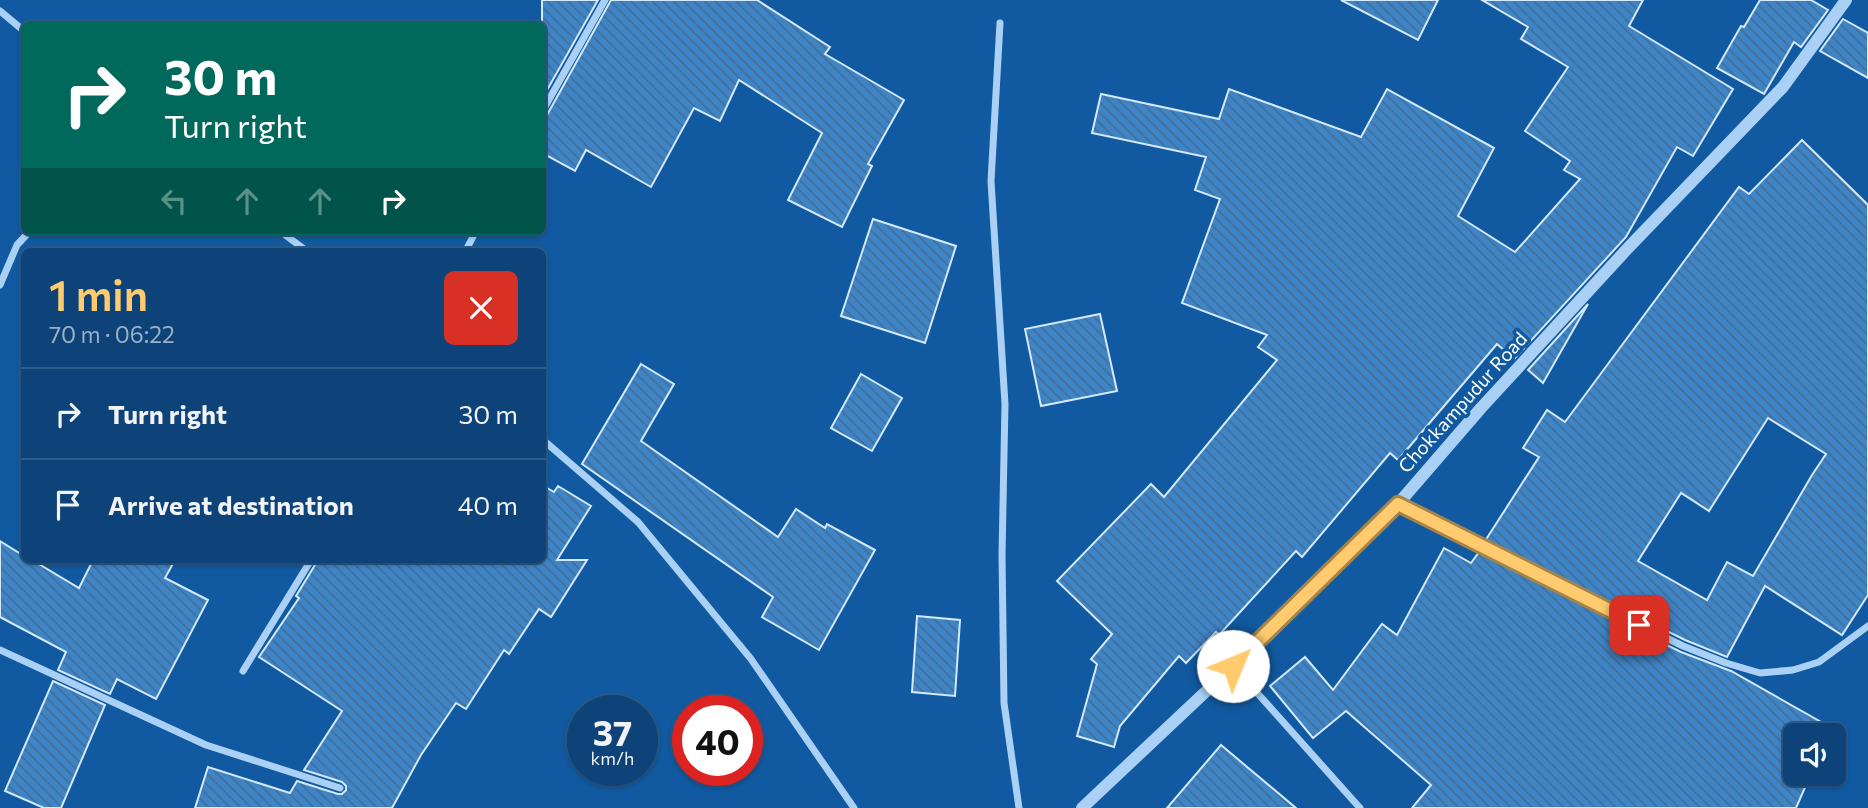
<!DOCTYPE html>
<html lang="en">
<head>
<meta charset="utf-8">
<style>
  body { margin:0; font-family:Commissioner,sans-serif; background:#1b4e80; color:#f1f3f6; height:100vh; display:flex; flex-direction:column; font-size:26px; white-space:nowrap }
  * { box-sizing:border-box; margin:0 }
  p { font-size:23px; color:#9ab0c6 }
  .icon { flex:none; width:38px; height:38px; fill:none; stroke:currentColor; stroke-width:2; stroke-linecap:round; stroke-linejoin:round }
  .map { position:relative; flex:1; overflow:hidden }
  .side { position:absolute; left:21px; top:248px; width:525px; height:315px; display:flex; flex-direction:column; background:#0d4378; border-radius:10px; box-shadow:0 2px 5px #0004,0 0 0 2px #2d5c8a }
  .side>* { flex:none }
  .top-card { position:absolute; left:21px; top:21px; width:525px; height:214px; border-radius:10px; box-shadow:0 2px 5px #0004,0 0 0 2px #2d5c8a; background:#00695c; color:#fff; overflow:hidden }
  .tools { position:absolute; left:1783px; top:723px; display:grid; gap:14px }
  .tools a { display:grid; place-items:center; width:63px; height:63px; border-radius:10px; background:#0d4378; box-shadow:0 2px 5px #0004,0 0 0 2px #2d5c8a; font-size:35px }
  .speed { position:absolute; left:567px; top:695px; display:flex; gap:14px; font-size:35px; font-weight:700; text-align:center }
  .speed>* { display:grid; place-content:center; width:91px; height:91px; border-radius:50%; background:#0d4378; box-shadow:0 2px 5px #0004,0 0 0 2px #2d5c8a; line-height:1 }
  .speed small { font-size:18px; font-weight:400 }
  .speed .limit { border:10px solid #d22; background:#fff; color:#111 }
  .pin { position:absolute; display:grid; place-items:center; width:60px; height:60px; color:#fff; margin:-30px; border-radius:14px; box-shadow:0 4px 10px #0006 }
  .me { position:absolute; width:77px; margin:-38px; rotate:45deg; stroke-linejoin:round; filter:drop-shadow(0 0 5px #0008) }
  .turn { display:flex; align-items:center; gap:24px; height:147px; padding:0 28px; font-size:32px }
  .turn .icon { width:91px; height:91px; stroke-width:2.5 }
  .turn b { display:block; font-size:49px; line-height:60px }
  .lanes { display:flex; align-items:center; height:66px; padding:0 28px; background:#0003; justify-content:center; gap:35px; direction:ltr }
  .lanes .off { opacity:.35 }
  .round { display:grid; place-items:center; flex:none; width:74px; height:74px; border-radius:10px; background:#1b4e80 }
  .summary { display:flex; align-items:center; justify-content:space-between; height:119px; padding:0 28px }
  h1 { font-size:42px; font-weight:600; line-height:52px; color:#ffcb6e }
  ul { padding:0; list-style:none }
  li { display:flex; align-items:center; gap:21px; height:91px; padding:0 28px; border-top:2px solid #2d5c8a }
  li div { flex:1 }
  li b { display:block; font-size:26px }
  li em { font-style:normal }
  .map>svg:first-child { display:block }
  .building { fill:url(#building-back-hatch); stroke:#d3e9fe; stroke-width:2; fill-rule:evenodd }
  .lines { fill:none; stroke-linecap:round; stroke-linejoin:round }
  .minor { stroke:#aad1f5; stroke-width:7 }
  .tertiary { stroke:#aad1f5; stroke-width:12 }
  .route-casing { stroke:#a68448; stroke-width:18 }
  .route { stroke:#ffcb6e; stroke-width:12 }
  .labels { text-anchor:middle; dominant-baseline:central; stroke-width:7; stroke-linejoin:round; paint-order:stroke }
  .street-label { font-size:19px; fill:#fff; stroke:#1159a0 }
</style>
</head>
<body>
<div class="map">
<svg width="1868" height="808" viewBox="0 0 1868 808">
  <defs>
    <pattern id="building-back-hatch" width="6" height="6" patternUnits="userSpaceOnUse" patternTransform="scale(1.75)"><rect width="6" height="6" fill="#3e85c8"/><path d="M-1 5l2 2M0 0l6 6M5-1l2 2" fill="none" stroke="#446e96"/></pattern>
  </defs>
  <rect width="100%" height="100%" fill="#1159a0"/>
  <g class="building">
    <path d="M542,0H598L542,99Z"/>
    <path d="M611,0H757L830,47L825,54L904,100L868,164L872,166L842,227L788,200L822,133L739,80L720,121L694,108L651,187L586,150L575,171L542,153V118L547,115Z"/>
    <path d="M1341,0H1438L1418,40Z"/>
    <path d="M1482,0H1643L1629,26L1733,89L1693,156L1677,147L1626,237L1514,359L1497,344L1398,460L1390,453L1302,557L1296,551L1219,635L1216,632L1186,663L1179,656L1120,726L1114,747L1077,736L1097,664L1091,659L1112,634L1057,581L1151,484L1164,497L1277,360L1258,347L1267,335L1182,303L1220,199L1195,190L1206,157L1092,133L1101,94L1219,119L1229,89L1361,137L1387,89L1494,148L1458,216L1515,252L1580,179L1564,170L1570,161L1525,131L1568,67L1521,39L1528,27Z"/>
    <path d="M1760,0H1811L1828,10L1801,47L1794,42L1764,94L1717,68L1741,26L1744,27Z"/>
    <path d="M1843,19L1868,33V78L1820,51Z"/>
    <path d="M1802,140L1868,205V595L1842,635L1765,586L1727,657L1685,640L1485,541L1539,457L1523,448L1547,410L1565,422L1739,187L1749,194ZM1768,418L1826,454L1812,475L1753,576L1727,562L1707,600L1638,561L1681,493L1709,511Z"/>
    <path d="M873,219L956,246L925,343L841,316Z"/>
    <path d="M1588,304L1543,383L1528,370Z"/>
    <path d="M1100,314L1117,391L1041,406L1025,329Z"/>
    <path d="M641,364L674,384L641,441L778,537L796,509L825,528L827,524L875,550L819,650L762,617L773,597L582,464Z"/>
    <path d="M861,374L902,398L872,451L831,428Z"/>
    <path d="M542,485L554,492L558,486L591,506L557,560H587L551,617L539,609L509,654L504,650L466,709L456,703L421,755L392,808H195L208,767L290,793L297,781L338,794H342L346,790V786L342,782L304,770L342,711L259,657L299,598L296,596L318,560H542Z"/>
    <path d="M0,541L24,556V560H32L79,588L93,560H175L165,578L208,600L156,699L117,679L110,694L58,670L66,652L0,617Z"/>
    <path d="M1444,548L1471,563L1479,552L1681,652L1731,671L1823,723L1816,735H1796L1794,774H1811L1796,808H1412L1431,785L1346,711L1313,738L1270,686L1305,657L1333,690L1382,624L1397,635Z"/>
    <path d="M917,616L960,620L955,696L912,692Z"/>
    <path d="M53,681L105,705L61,808H44L5,791Z"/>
    <path d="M1221,745L1296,808H1167Z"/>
  </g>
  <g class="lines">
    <g class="minor">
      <path d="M0,11L24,31"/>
      <path d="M1000,23L991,181L1005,404L1002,555L1004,703L1019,808"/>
      <path d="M542,112L605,0"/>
      <path d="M280,231L308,252"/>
      <path d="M465,252L476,231"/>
      <path d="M0,285L17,245L30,231"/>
      <path d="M542,439L638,522L751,659L854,808"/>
      <path d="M1398,504L1572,592L1683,646L1726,663L1760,673L1793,670L1819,662L1868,626"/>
      <path d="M0,650L206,745L340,788"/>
      <path d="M1233,666L1360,808"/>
      <path d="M243,671L311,560"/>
    </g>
    <path class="tertiary" d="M1082,808L1233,666L1398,504L1481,408L1628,248L1783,87L1846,0"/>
  </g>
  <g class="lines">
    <defs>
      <path id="route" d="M1233,666L1398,504L1639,625"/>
    </defs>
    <use href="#route" class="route-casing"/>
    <use href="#route" class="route"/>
  </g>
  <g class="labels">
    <g class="street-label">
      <text transform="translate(1462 402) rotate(-48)">Chokkampudur Road</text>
    </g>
  </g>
</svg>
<div class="tools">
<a><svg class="icon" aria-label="sound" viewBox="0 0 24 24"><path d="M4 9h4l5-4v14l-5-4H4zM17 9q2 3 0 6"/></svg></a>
</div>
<div class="speed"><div>37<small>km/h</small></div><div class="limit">40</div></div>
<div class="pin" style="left:1639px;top:625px;background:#d93025"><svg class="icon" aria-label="arrive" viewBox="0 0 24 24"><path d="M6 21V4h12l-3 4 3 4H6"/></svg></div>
<svg class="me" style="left:1233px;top:666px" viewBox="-20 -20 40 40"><circle r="19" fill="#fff"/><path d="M0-13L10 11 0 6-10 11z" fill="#ffcb6e"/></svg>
<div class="top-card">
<div class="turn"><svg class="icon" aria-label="right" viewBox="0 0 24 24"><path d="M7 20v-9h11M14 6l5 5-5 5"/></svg><div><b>30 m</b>Turn right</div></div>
<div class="lanes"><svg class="icon off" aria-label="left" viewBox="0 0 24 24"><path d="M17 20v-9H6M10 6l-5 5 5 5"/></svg><svg class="icon off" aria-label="ahead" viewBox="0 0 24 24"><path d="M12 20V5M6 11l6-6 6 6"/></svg><svg class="icon off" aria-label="ahead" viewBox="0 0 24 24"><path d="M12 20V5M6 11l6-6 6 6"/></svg><svg class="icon" aria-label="right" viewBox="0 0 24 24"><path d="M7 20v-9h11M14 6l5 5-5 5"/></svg></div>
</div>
<section class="side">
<div class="summary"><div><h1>1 min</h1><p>70 m · 06:22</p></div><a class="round" style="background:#d93025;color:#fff"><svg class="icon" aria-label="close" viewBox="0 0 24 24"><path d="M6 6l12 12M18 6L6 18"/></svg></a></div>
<ul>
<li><svg class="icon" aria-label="right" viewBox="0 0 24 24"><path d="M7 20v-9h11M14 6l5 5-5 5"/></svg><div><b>Turn right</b></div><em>30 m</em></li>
<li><svg class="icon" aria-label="arrive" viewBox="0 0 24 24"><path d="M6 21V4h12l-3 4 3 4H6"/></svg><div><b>Arrive at destination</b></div><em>40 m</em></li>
</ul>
</section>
</div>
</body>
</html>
